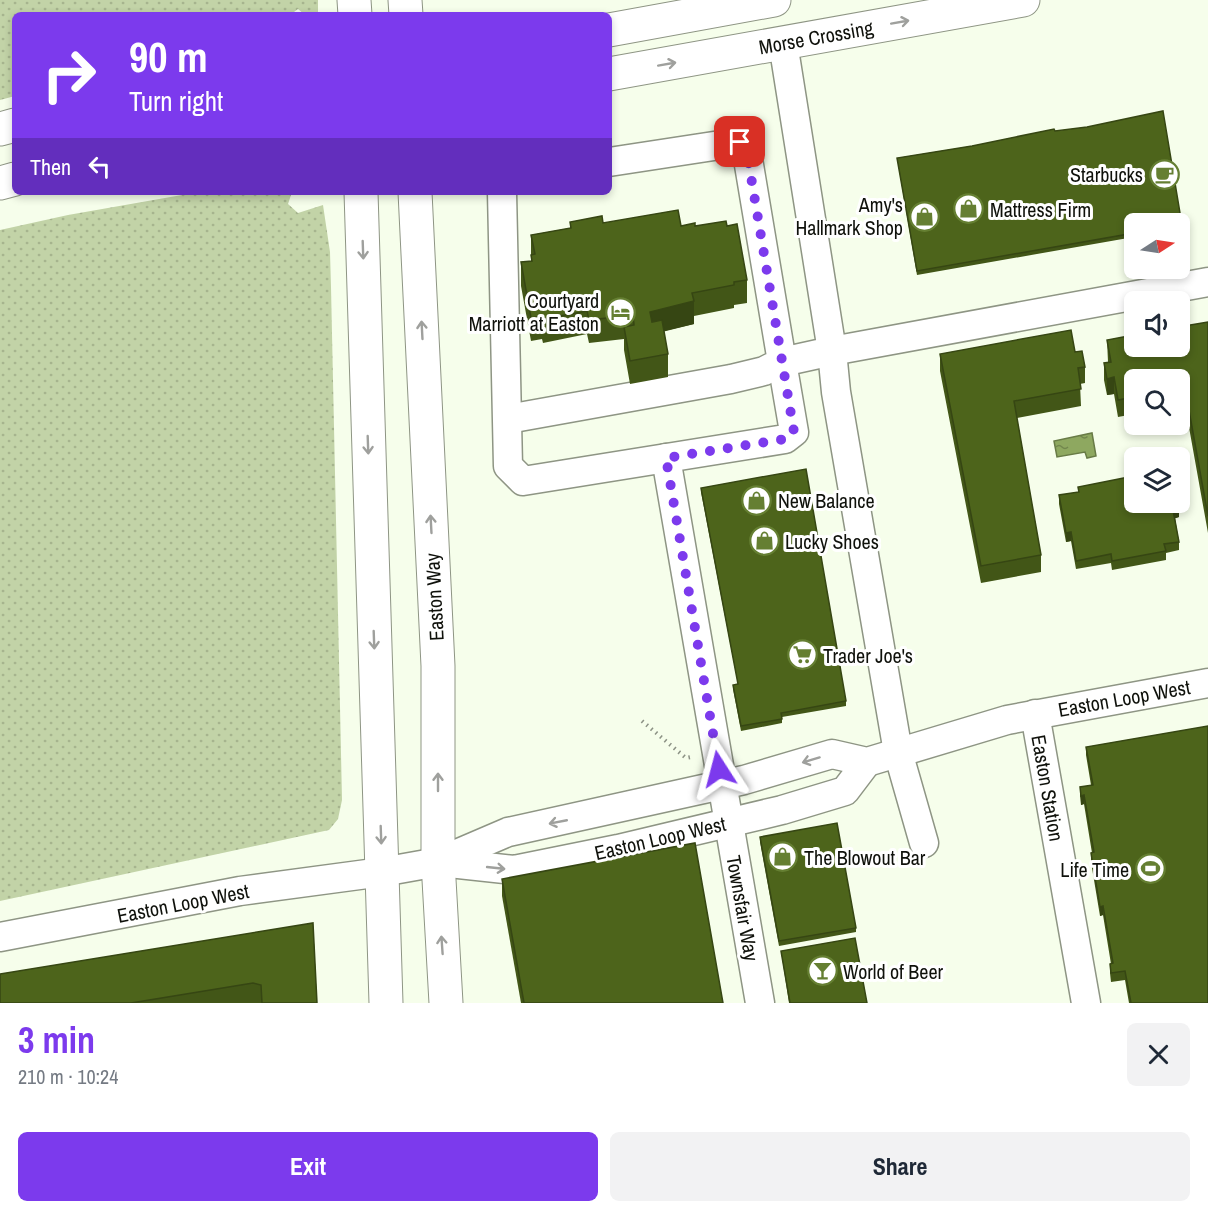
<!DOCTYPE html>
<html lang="en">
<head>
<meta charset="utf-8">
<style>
  body { margin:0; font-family:"Archivo Narrow",sans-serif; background:#f2f2f3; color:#1f2937; height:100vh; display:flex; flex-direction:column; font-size:22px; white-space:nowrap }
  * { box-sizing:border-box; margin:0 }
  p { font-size:20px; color:#747a83 }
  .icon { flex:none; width:33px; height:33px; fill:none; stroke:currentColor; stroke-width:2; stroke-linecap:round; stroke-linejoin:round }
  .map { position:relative; height:1003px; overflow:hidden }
  .drawer { display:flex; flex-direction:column; background:#fff; flex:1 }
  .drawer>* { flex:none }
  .hud { position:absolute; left:12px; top:12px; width:600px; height:183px; border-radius:9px; box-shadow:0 3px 9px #0003; background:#7c3aed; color:#fff; overflow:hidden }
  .needle { width:39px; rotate:78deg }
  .buttons { position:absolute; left:1124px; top:213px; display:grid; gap:12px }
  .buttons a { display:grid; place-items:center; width:66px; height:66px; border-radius:9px; background:#fff; box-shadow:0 3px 9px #0003; font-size:30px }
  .pin { position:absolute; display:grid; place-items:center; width:51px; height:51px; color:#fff; margin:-26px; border-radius:12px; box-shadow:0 3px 9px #0006 }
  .me { position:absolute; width:66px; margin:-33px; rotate:351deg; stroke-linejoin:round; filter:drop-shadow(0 0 4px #0008) }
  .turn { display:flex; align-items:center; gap:21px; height:126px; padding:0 18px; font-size:27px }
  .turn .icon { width:78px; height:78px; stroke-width:2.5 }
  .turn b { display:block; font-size:42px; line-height:51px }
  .then { display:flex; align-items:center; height:57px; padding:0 18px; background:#0003; gap:12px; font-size:22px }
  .round { display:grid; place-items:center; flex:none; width:63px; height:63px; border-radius:9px; background:#f2f2f3 }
  .summary { display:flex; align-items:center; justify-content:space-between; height:102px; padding:0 18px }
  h1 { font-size:36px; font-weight:700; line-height:45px; color:#7c3aed }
  .primary-button { display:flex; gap:12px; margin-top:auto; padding:12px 18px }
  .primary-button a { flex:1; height:69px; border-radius:9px; background:#7c3aed; color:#fff; font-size:24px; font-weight:700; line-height:69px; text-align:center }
  .primary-button a+a { background:#f2f2f3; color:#1f2937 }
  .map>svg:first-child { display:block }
  .grass { fill:url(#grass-dots) }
  .water { fill:url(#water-ripples); stroke:#687b46; stroke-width:1.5 }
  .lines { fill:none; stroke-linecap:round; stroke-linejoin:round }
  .minor-casing { stroke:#8e9584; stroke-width:31 }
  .major-casing { stroke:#8e9584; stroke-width:35 }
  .path { stroke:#8c9285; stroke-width:4; stroke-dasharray:1.5 4.5; stroke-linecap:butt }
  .minor { stroke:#fff; stroke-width:28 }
  .major { stroke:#fff; stroke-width:33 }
  .wall { fill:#425617 }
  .shaded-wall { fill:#364613 }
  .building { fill:#4d641b; stroke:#364613; stroke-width:1.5 }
  .oneway { stroke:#9fa09d }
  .route { stroke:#7c3aed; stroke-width:10; stroke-dasharray:0 18 }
  .labels { text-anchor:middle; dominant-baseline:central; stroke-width:6; stroke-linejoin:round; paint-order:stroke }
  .street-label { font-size:20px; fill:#0f110b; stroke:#fff }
  .poi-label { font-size:20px; fill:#0f110b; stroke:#fff; text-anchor:start }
</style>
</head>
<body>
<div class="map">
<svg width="1208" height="1003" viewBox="0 0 1208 1003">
  <defs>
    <pattern id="grass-dots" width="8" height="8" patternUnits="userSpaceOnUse" patternTransform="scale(1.5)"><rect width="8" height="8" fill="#c2d3a7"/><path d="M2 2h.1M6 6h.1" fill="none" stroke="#a6b48e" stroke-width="1.8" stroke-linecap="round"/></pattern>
    <pattern id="water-ripples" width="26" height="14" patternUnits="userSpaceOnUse" patternTransform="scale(1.5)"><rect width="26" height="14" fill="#8ea860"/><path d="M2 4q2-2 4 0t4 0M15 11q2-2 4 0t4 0" fill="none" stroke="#72874d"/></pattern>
  </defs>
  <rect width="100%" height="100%" fill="#f6feeb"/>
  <g class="grass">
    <path d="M0,0H318V15H305L298,9L290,15H15V96L0,100Z"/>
    <path d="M199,192H292L288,204L298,213L323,205L330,252L331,287L342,800L338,819L329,830L0,901V230L68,215Z"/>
  </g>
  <path class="water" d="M1092,433L1096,456L1087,458L1085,452L1057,457L1054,441Z"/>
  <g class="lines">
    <defs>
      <g id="minor">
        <path d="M502,192L508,466L523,481L785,439L794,432L782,362L832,351L783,43"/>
        <path d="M508,419L731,379L764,371L782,362L747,153L740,142L609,162"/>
        <path d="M666,458L760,1003"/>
        <path d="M1035,714L1086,1003"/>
        <path d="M924,843L898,752L836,392L832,351L1208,282"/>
        <path d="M440,862L514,870L618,849L782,810L845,791L867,762"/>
        <path d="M0,937L240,891L382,872L438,862L508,832L744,780L832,754L867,762L1007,720L1208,683"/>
      </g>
      <g id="major">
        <path d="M354,0L355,15"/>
        <path d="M405,0L406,15"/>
        <path d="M609,30L774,0"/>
        <path d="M609,74L1023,0"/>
        <path d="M0,129L15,125"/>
        <path d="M0,183L15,179"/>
        <path d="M361,192L386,1003"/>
        <path d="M415,192L438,666V862L446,1003"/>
      </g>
    </defs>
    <use href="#minor" class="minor-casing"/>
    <use href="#major" class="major-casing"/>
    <path class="path" d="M642,721L686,758L691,757"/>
    <use href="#minor" class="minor"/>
    <use href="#major" class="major"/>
  </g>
  <g class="wall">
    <path d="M1055,131L1182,225V229L1179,230V224H1134V237L917,275L897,158L972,146Z"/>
    <path d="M570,222L695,226H727L747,280V303L734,305V308L694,316V324L664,331L668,354V377L630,384L624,350V339L589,343L587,334L543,343L542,339L531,341L521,286V262L531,261V235L570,228Z"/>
    <path d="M1208,322V533L1185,405L1179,406V380H1134V414L1118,417L1114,394L1107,395L1104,380V363L1108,362L1107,340Z"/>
    <path d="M1075,352L1085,367V383L1080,384L1081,406L1017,418L1041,555V572L981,583L940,371V354Z"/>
    <path d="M1078,487L1179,517L1175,518L1179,542V550L1166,553V560L1112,570L1111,563L1076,569L1071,541L1066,542L1059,504V495L1078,492Z"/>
    <path d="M701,488L846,701V706L782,717V723L741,731L733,689V685L738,684L701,492Z"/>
    <path d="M1086,747L1208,1003H1129L1125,980L1111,982L1110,973V964H1111L1103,915L1100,916L1091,862V853H1092L1084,804L1081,805L1080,796V787L1091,785L1086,755Z"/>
    <path d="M760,837L856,928V932L779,946L760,842Z"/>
    <path d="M502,879L723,1003H521L502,896Z"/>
    <path d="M313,923L317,1003H0Z"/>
    <path d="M781,951L867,1003H789Z"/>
  </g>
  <g class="shaded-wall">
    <path d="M694,301V324L650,335V312Z"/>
    <path d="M1114,377V394L1107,395V379Z"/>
    <path d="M1179,509V517L1173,519V510Z"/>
    <path d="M1071,532V541L1066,542V533Z"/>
    <path d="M1084,795V804L1081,805V796Z"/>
    <path d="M1103,906V915L1100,916V907Z"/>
  </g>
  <g class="building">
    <path d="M1163,111L1182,225H1179V224H1134V233L917,271L897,158L972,146L1054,129L1055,131L1087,127Z"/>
    <path d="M678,210L681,226L695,223V226L726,221L727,226L737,224L747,280L734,282V285L692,293L694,301L650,312L652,322L662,320L668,354L630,361L624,327L634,325L633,315L589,320L587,311L543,319L542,316L531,318L521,262L532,261L531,255L535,254L531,235L571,228L570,222L602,216L603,223Z"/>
    <path d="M1208,322V516L1185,388L1179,390V380H1134V397L1118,400L1114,377L1107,379L1104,363L1111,362L1107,340L1134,335V346H1179V327Z"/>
    <path d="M1071,330L1075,352L1082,351L1085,367L1078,368L1081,389L1014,401L1041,555L981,566L940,354Z"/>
    <path d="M806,469L846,701L781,713L782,719L741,726L733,685L738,684L701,488Z"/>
    <path d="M1134,476V502H1177L1179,509L1173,510L1179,542L1164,544L1166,551L1112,561L1111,554L1076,561L1071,532L1066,533L1059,495L1079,492L1078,487Z"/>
    <path d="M1208,726V1003H1131L1125,971L1111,973L1110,964L1113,963L1103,906L1100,907L1091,853L1094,852L1084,795L1081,796L1080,787L1093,785L1086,747Z"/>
    <path d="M837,823L856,928L779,941L760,837Z"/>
    <path d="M695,843L723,1003H524L502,879Z"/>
    <path d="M313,923L317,1003H262L261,985L253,983L131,1003H0V974Z"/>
    <path d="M855,938L867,1003H790L781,951Z"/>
  </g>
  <defs><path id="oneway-shaft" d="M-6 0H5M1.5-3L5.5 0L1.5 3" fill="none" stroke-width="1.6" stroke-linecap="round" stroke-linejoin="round" transform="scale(1.5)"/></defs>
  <g class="oneway">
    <use href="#oneway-shaft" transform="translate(900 22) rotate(-10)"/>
    <use href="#oneway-shaft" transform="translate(667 64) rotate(-10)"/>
    <use href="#oneway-shaft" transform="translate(363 250) rotate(88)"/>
    <use href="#oneway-shaft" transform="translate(422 330) rotate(-93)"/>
    <use href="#oneway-shaft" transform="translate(368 445) rotate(88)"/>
    <use href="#oneway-shaft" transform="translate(431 524) rotate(-93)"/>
    <use href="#oneway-shaft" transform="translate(374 640) rotate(88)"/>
    <use href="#oneway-shaft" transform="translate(811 760) rotate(163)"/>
    <use href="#oneway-shaft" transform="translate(438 782) rotate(-90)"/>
    <use href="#oneway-shaft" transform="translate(558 822) rotate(169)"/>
    <use href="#oneway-shaft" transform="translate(381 835) rotate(88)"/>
    <use href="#oneway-shaft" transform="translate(496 868) rotate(6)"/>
    <use href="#oneway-shaft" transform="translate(442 945) rotate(-94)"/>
  </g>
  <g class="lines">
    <path class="route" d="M719,769L666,458L785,439L794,432L747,153L740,142"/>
  </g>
  <defs>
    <symbol id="cafe-ring" viewBox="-11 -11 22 22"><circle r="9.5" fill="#fff" stroke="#657f32" stroke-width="1.5"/><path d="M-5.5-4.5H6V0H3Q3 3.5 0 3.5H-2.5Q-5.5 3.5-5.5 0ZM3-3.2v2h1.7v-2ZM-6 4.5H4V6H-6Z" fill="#657f32"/></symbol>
    <symbol id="shop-ring" viewBox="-11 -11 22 22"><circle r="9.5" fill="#fff" stroke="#657f32" stroke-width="1.5"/><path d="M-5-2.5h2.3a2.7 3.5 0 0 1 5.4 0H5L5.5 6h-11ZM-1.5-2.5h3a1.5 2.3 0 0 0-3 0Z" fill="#657f32"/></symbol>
    <symbol id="hotel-ring" viewBox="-11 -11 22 22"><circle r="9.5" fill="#fff" stroke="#657f32" stroke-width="1.5"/><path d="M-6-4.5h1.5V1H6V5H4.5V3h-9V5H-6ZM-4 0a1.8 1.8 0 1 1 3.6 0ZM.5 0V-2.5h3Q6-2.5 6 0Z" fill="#657f32"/></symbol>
    <symbol id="supermarket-ring" viewBox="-11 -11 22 22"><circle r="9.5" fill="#fff" stroke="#657f32" stroke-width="1.5"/><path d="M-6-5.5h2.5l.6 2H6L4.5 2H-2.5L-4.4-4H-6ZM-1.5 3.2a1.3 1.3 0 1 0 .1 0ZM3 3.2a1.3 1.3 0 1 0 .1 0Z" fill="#657f32"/></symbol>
    <symbol id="stadium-ring" viewBox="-11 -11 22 22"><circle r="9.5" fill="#fff" stroke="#657f32" stroke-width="1.5"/><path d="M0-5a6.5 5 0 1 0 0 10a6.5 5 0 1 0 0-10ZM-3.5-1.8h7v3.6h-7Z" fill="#657f32"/></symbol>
    <symbol id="bar-ring" viewBox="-11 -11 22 22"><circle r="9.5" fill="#fff" stroke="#657f32" stroke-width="1.5"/><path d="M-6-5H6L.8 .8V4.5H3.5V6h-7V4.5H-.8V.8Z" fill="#657f32"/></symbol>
  </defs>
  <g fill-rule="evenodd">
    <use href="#cafe-ring" x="1148" y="158" width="33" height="33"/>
    <use href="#shop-ring" x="952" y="192" width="33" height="33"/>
    <use href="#shop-ring" x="908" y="200" width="33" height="33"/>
    <use href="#hotel-ring" x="604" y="296" width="33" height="33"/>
    <use href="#shop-ring" x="740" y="484" width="33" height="33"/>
    <use href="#shop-ring" x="748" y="524" width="33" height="33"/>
    <use href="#supermarket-ring" x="786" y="638" width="33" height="33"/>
    <use href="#shop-ring" x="766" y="840" width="33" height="33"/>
    <use href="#stadium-ring" x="1134" y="852" width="33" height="33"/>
    <use href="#bar-ring" x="806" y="954" width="33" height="33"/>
  </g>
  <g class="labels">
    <g class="street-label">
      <text transform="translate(816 37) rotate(-10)">Morse Crossing</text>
      <text transform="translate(434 597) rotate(-93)">Easton Way</text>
      <text transform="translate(1124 698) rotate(-10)">Easton Loop West</text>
      <text transform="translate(1048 788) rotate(80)">Easton Station</text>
      <text transform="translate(660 838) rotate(-13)">Easton Loop West</text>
      <text transform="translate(183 903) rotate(-11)">Easton Loop West</text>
      <text transform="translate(743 908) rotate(80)">Townsfair Way</text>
    </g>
    <g class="poi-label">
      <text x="1143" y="174" text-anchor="end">Starbucks</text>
      <text x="903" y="204" text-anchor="end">Amy's<tspan x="903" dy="23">Hallmark Shop</tspan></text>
      <text x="990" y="209">Mattress Firm</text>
      <text x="599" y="300" text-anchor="end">Courtyard<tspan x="599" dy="23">Marriott at Easton</tspan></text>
      <text x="778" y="500">New Balance</text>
      <text x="785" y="541">Lucky Shoes</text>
      <text x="823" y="655">Trader Joe's</text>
      <text x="804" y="857">The Blowout Bar</text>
      <text x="1129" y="869" text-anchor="end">Life Time</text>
      <text x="843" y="971">World of Beer</text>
    </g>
  </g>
</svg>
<div class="buttons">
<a><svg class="needle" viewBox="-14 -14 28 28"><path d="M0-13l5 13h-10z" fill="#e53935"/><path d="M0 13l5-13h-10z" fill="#747a83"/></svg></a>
<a><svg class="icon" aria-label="sound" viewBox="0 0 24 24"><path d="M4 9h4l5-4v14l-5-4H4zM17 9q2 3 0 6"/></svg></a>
<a><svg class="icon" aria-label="search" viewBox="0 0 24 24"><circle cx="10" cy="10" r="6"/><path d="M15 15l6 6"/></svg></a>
<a><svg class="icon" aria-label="layers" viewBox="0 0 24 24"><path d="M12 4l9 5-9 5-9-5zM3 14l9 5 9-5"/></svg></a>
</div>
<div class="pin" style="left:740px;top:142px;background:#d93025"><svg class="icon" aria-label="arrive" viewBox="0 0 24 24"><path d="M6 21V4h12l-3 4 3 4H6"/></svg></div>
<svg class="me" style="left:719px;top:769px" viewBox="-20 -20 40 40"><path d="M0-17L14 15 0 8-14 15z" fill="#7c3aed" stroke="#fff" stroke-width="4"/></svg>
<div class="hud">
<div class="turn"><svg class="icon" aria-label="right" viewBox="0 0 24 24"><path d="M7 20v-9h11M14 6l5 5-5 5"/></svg><div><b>90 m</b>Turn right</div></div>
<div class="then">Then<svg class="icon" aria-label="left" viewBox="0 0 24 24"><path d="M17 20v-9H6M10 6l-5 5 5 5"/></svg></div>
</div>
</div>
<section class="drawer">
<div class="summary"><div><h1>3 min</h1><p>210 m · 10:24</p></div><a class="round"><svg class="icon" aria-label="close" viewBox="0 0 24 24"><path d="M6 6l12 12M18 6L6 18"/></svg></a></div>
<div class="primary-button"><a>Exit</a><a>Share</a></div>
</section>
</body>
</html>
